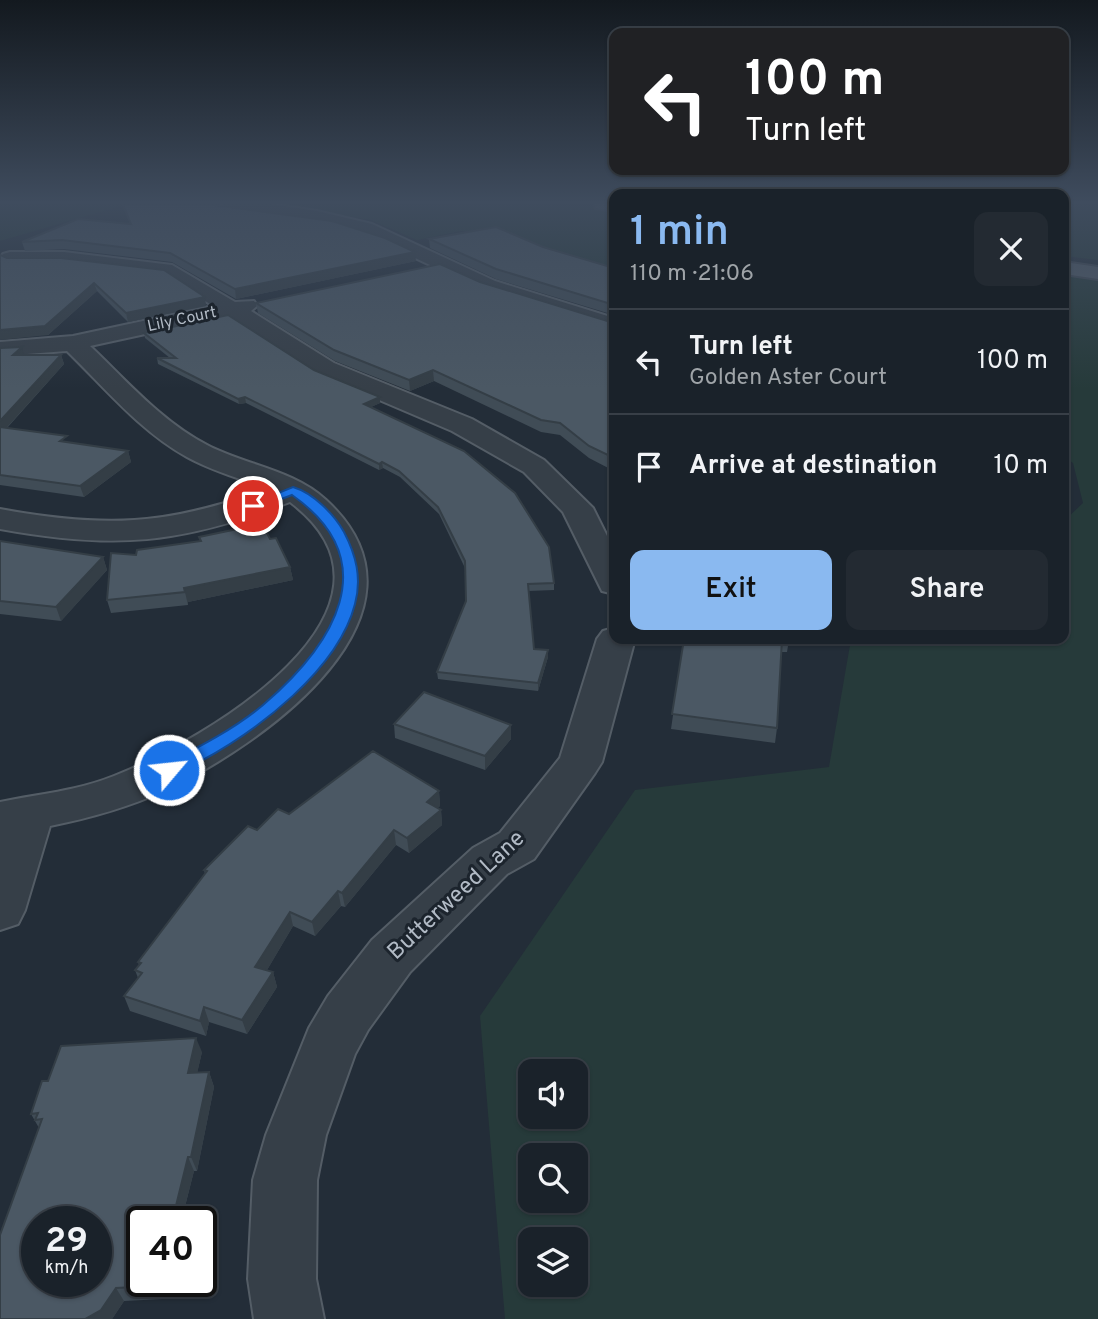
<!DOCTYPE html>
<html lang="en">
<head>
<meta charset="utf-8">
<style>
  body { margin:0; font-family:Overpass,sans-serif; background:#232a32; color:#f1f3f6; height:100vh; display:flex; flex-direction:column; font-size:26px; white-space:nowrap }
  * { box-sizing:border-box; margin:0 }
  p { font-size:23px; color:#9fa4a8 }
  .icon { flex:none; width:38px; height:38px; fill:none; stroke:currentColor; stroke-width:2; stroke-linecap:round; stroke-linejoin:round }
  .map { position:relative; flex:1; overflow:hidden }
  .side { position:absolute; left:609px; top:189px; width:460px; height:455px; display:flex; flex-direction:column; background:#1a222a; border-radius:14px; box-shadow:0 2px 5px #0004,0 0 0 2px #383f47 }
  .side>* { flex:none }
  .top-card { position:absolute; left:609px; top:28px; width:460px; height:147px; border-radius:14px; box-shadow:0 2px 5px #0004,0 0 0 2px #383f47; background:#202124; color:#fff; overflow:hidden }
  .tools { position:absolute; left:518px; top:1059px; display:grid; gap:14px }
  .tools a { display:grid; place-items:center; width:70px; height:70px; border-radius:14px; background:#1a222a; box-shadow:0 2px 5px #0004,0 0 0 2px #383f47; font-size:35px }
  .speed { position:absolute; left:21px; top:1206px; display:flex; gap:14px; font-size:35px; font-weight:700; text-align:center }
  .speed>* { display:grid; place-content:center; width:91px; height:91px; border-radius:50%; background:#1a222a; box-shadow:0 2px 5px #0004,0 0 0 2px #383f47; line-height:1 }
  .speed small { font-size:18px; font-weight:400 }
  .speed .limit { border:4px solid #111; border-radius:10px; background:#fff; color:#111 }
  .pin { position:absolute; display:grid; place-items:center; width:60px; height:60px; color:#fff; margin:-30px; border:4px solid #fff; border-radius:50%; box-shadow:0 2px 7px #0007 }
  .me { position:absolute; width:77px; margin:-38px; rotate:62deg; stroke-linejoin:round; filter:drop-shadow(0 0 5px #0008) }
  .turn { display:flex; align-items:center; gap:24px; height:147px; padding:0 21px; font-size:32px }
  .turn .icon { width:91px; height:91px; stroke-width:2.5 }
  .turn b { display:block; font-size:49px; line-height:60px }
  .round { display:grid; place-items:center; flex:none; width:74px; height:74px; border-radius:14px; background:#232a32 }
  .head { display:flex; align-items:center; justify-content:space-between; height:119px; padding:0 21px }
  h1 { font-size:42px; font-weight:600; line-height:52px; color:#8ab9f0 }
  .action { display:flex; gap:14px; margin-top:auto; padding:14px 21px }
  .action a { flex:1; height:80px; border-radius:14px; background:#8ab9f0; color:#111; font-size:28px; font-weight:600; line-height:80px; text-align:center }
  .action a+a { background:#232a32; color:#f1f3f6 }
  ul { padding:0; list-style:none }
  li { display:flex; align-items:center; gap:21px; height:105px; padding:0 21px; border-top:2px solid #383f47 }
  li div { flex:1 }
  li b { display:block; font-size:26px }
  li em { font-style:normal }
  .map>svg:first-child { display:block }
  .green { fill:#263a3a; fill-rule:evenodd }
  .lines { fill:none; stroke-linecap:round; stroke-linejoin:round }
  .minor-casing { stroke:#545d66; stroke-width:4 }
  .major-casing { stroke:#404852; stroke-width:4 }
  .minor { fill:#363f48; fill-rule:evenodd }
  .major { fill:#545e69; fill-rule:evenodd }
  .wall { fill:#404c56 }
  .shaded-wall { fill:#343e46 }
  .building { fill:#4b5864; stroke:#343e46; stroke-width:2; fill-rule:evenodd }
  .route { fill:#1a73e8; stroke:#114b97; stroke-width:2 }
  .labels { text-anchor:middle; dominant-baseline:central; stroke-width:6; stroke-linejoin:round; paint-order:stroke }
  .far-street-label { font-size:16px; fill:#b1bac5; stroke:#1c242d }
  .near-street-label { font-size:23px; fill:#b1bac5; stroke:#1c242d }
</style>
</head>
<body>
<div class="map">
<svg width="1098" height="1319" viewBox="0 0 1098 1319">
  <rect width="100%" height="100%" fill="#232d38"/>
  <g class="green">
    <path d="M0,204H128L0,241Z"/>
    <path d="M277,204L614,206V272L562,257L509,233L461,231L417,240L371,220Z"/>
    <path d="M1064,204H1098V260L1064,256Z"/>
    <path d="M1064,268L1098,273V1319H505L480,1016L635,790L829,767L851,639H1064V521L1083,503L1073,463L1064,457ZM530,1071H576V1116H530ZM530,1155H576V1200H530ZM530,1239H576V1284H530Z"/>
  </g>
  <g class="lines">
    <defs>
      <g id="minor">
        <path d="M222,204H271L317,211L372,224L495,281L614,318V332L481,289L360,232L317,221L230,209Z"/>
        <path d="M10,252H64L172,265L235,302L254,301L257,306L251,311L334,363L472,419L544,460L593,508L614,550V594L602,591L563,512L524,472L452,431L316,373L228,316L90,346C127,381 161,421 207,445C245,465 294,470 326,500C449,613 263,744 166,790C129,807 90,818 50,826L25,910L18,924L0,930V802C38,794 77,791 114,776C204,741 430,608 290,502C180,544 115,550 0,529V509C103,528 167,526 266,489C240,478 212,471 187,457C140,431 105,388 67,351L0,356V342L73,336L213,306L167,276L64,264L3,262L0,258L3,254Z"/>
        <path d="M614,628V639H635L602,762L595,773L534,859L507,874L410,972L368,1030L355,1054L326,1135L317,1180L316,1279L324,1319H254L248,1279L253,1180L266,1135L309,1028L328,996L372,940L473,848L500,833L560,758L597,639L603,631Z"/>
      </g>
      <g id="major">
        <path d="M594,204H614V211L596,208Z"/>
        <path d="M1064,262L1098,267V279L1064,274Z"/>
      </g>
    </defs>
    <use href="#minor" class="minor-casing"/>
    <use href="#major" class="major-casing"/>
    <use href="#minor" class="minor"/>
    <use href="#major" class="major"/>
  </g>
  <g class="wall">
    <path d="M122,204H206L416,261L236,299L172,262L64,249L25,251L22,242L130,224Z"/>
    <path d="M429,239L543,247L614,268V315L496,279L430,248Z"/>
    <path d="M7,258L206,306L128,322L97,291L48,335Z"/>
    <path d="M480,282L614,323V471L589,458L560,435L541,432L434,381L410,391L335,361L258,313L256,303Z"/>
    <path d="M144,333L314,370L380,397V403L371,407L554,583V590L528,591L534,649L548,657L538,691L438,679L437,672L466,601L465,568L439,514L400,477L383,468L379,470L246,403L239,404L158,364L157,358H170L145,338Z"/>
    <path d="M0,348L24,355H61L64,364L7,428L68,442L128,451L131,462L84,497L0,485Z"/>
    <path d="M256,533L270,539L290,567L293,580L188,602V605L111,613L107,600L136,555Z"/>
    <path d="M0,541L103,557L107,570L61,621L0,614Z"/>
    <path d="M684,639H792L791,646H788L787,652H781L777,728L775,743L671,729Z"/>
    <path d="M394,724L511,739L485,770L395,738Z"/>
    <path d="M439,791L440,806L437,808L441,810L442,825L409,853L396,845L345,907L341,906L315,936L293,926L267,970L273,972L277,987L247,1034L209,1022L206,1036L130,1011L124,996L138,978L135,970L139,965L138,962L205,874L204,870L257,830L289,814Z"/>
    <path d="M202,1052L197,1073L209,1072L214,1087L197,1171H194L181,1222H142V1281H167L163,1299L124,1301L112,1319L39,1128L31,1114L48,1081Z"/>
  </g>
  <g class="shaded-wall">
    <path d="M415,252L416,261L236,299L235,289Z"/>
    <path d="M94,283L97,291L48,335L0,340V330Z"/>
    <path d="M205,297L206,306L128,322L126,313Z"/>
    <path d="M22,347L25,357L13,355Z"/>
    <path d="M61,355L64,364L0,435V421Z"/>
    <path d="M433,370L434,381L410,391L409,380Z"/>
    <path d="M245,397L246,403L239,404L238,399Z"/>
    <path d="M380,397V403L364,410V404Z"/>
    <path d="M128,451L131,462L84,497L80,486Z"/>
    <path d="M382,462L383,468L379,470V464Z"/>
    <path d="M103,557L107,570L61,621L56,607Z"/>
    <path d="M290,567L293,580L188,602V605L184,588Z"/>
    <path d="M548,650V657L538,691V683Z"/>
    <path d="M511,725V739L485,770V756Z"/>
    <path d="M439,791L440,806L428,816L427,802Z"/>
    <path d="M441,810L442,825L409,853L407,838Z"/>
    <path d="M394,830L396,845L345,907L342,893Z"/>
    <path d="M338,891L341,906L315,936L312,922Z"/>
    <path d="M290,912L293,926L260,982L255,967Z"/>
    <path d="M273,972L277,987L247,1034L242,1020Z"/>
    <path d="M204,1007L209,1022L206,1036L200,1021Z"/>
    <path d="M196,1038L202,1052L194,1087L188,1073Z"/>
    <path d="M209,1072L214,1087L197,1171L191,1157Z"/>
    <path d="M188,1157L194,1171L181,1222H172Z"/>
    <path d="M157,1281H167L163,1299L155,1286Z"/>
    <path d="M116,1288L124,1301L112,1319H85Z"/>
  </g>
  <g class="building">
    <path d="M123,204H206L332,221L385,238L415,252L235,289L170,253L62,240L22,242L78,219L131,224Z"/>
    <path d="M496,227L543,247L614,268V305L496,269L429,239Z"/>
    <path d="M0,255L7,258H61L164,270L205,297L126,313L94,283L45,326L0,330Z"/>
    <path d="M440,264L480,282L614,323V458L589,446L560,423L541,420L433,370L409,380L334,350L256,303Z"/>
    <path d="M228,315L314,370L380,397L364,404L464,451L515,493L549,547L554,583L528,584L534,649L548,650L538,683L437,672L466,601L465,561L438,507L399,471L382,462L379,464L245,397L238,399L157,358H176L144,333Z"/>
    <path d="M22,347L13,355H61L0,421V348Z"/>
    <path d="M0,427L67,436L60,441L128,451L80,486L0,475Z"/>
    <path d="M252,526L256,533L266,531L270,539L276,538L290,567L184,588L185,592L107,600L111,553L136,555L137,550L201,541L199,537Z"/>
    <path d="M0,541L103,557L56,607L0,601Z"/>
    <path d="M684,639H782L777,728L672,714Z"/>
    <path d="M424,692L511,725L485,756L394,724Z"/>
    <path d="M373,751L439,791L427,802L441,810L407,838L394,830L342,893L338,891L312,922L290,912L255,967L273,972L242,1020L204,1007L200,1021L124,996L142,973L135,970L141,963L138,962L207,871L204,870L248,826L257,830L278,809L289,814Z"/>
    <path d="M196,1038L188,1073L209,1072L191,1157H188L172,1222H142V1281H157L155,1286L116,1288L101,1310L85,1319H0V1235L42,1119L35,1120L38,1113L31,1114L42,1081H48L61,1046ZM37,1222H96V1281H37Z"/>
  </g>
  <linearGradient id="sky" x2="0" y2="1"><stop stop-color="#13191f"/><stop offset="0.52" stop-color="#3f4c5e"/><stop offset="1" stop-color="#3f4c5e" stop-opacity="0"/></linearGradient>
  <rect width="1098" height="389" fill="url(#sky)"/>
  <path class="route" d="M293,487C313,493 334,514 344,532C356,555 362,578 355,604C338,670 258,730 201,761C189,767 175,778 162,775L159,770L162,766C197,748 233,730 263,705C333,645 387,562 292,495L253,510L246,506Z"/>
  <g class="labels">
    <g class="far-street-label">
      <text transform="translate(182 320) rotate(-12)">Lily Court</text>
    </g>
    <g class="near-street-label">
      <text transform="translate(457 896) rotate(-43)">Butterweed Lane</text>
    </g>
  </g>
</svg>
<div class="tools">
<a><svg class="icon" aria-label="sound" viewBox="0 0 24 24"><path d="M4 9h4l5-4v14l-5-4H4zM17 9q2 3 0 6"/></svg></a>
<a><svg class="icon" aria-label="search" viewBox="0 0 24 24"><circle cx="10" cy="10" r="6"/><path d="M15 15l6 6"/></svg></a>
<a><svg class="icon" aria-label="layers" viewBox="0 0 24 24"><path d="M12 4l9 5-9 5-9-5zM3 14l9 5 9-5"/></svg></a>
</div>
<div class="speed"><div>29<small>km/h</small></div><div class="limit">40</div></div>
<div class="pin" style="left:253px;top:506px;background:#d93025"><svg class="icon" aria-label="arrive" viewBox="0 0 24 24"><path d="M6 21V4h12l-3 4 3 4H6"/></svg></div>
<svg class="me" style="left:169px;top:770px" viewBox="-20 -20 40 40"><circle r="17" fill="#1a73e8" stroke="#fff" stroke-width="3"/><path d="M0-11L8 9 0 5-8 9z" fill="#fff"/></svg>
<div class="top-card">
<div class="turn"><svg class="icon" aria-label="left" viewBox="0 0 24 24"><path d="M17 20v-9H6M10 6l-5 5 5 5"/></svg><div><b>100 m</b>Turn left</div></div>
</div>
<section class="side">
<div class="head"><div><h1>1 min</h1><p>110 m · 21:06</p></div><a class="round"><svg class="icon" aria-label="close" viewBox="0 0 24 24"><path d="M6 6l12 12M18 6L6 18"/></svg></a></div>
<ul>
<li><svg class="icon" aria-label="left" viewBox="0 0 24 24"><path d="M17 20v-9H6M10 6l-5 5 5 5"/></svg><div><b>Turn left</b><p>Golden Aster Court</p></div><em>100 m</em></li>
<li><svg class="icon" aria-label="arrive" viewBox="0 0 24 24"><path d="M6 21V4h12l-3 4 3 4H6"/></svg><div><b>Arrive at destination</b></div><em>10 m</em></li>
</ul>
<div class="action"><a>Exit</a><a>Share</a></div>
</section>
</div>
</body>
</html>
